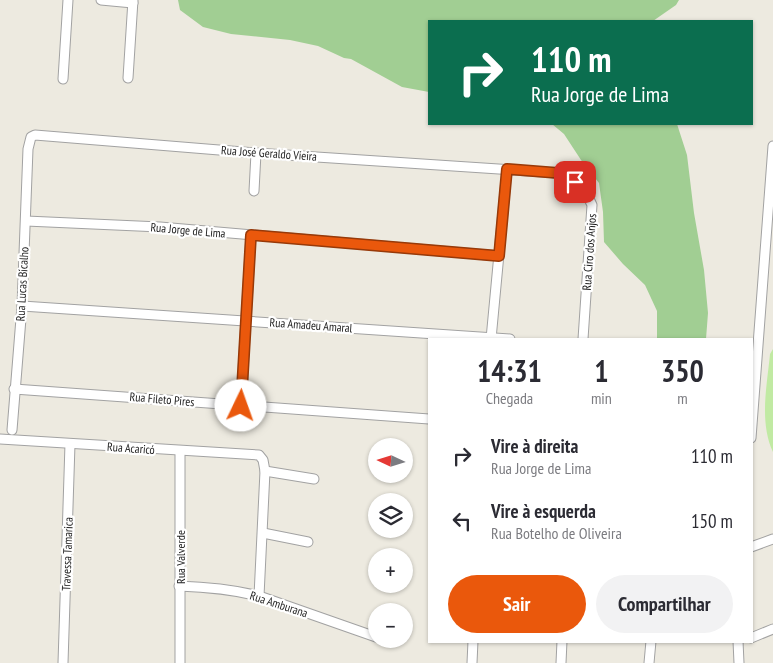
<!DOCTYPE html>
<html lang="pt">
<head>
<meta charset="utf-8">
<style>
  body { margin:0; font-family:"PT Sans Narrow",sans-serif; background:#f2f2f3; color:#2b2b33; height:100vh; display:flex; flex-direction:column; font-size:19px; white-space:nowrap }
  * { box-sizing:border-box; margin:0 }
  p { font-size:16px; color:#7c7c81 }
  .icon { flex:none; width:28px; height:28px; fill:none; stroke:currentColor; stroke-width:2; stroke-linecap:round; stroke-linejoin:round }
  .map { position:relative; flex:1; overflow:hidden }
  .panel { position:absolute; left:428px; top:338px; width:325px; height:305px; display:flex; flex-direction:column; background:#fff; border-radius:0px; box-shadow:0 1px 4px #0004 }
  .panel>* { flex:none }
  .top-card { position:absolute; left:428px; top:20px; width:325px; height:105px; border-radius:0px; box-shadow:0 1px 4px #0004; background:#0b6e4f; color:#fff; overflow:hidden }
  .needle { width:32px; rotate:274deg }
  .buttons { position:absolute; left:368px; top:438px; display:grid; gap:10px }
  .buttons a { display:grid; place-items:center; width:45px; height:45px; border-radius:50%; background:#fff; box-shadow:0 1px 4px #0004; font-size:25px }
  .pin { position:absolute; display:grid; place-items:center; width:42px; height:42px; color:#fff; margin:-21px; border-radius:10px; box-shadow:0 2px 8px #0006 }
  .me { position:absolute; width:55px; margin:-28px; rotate:3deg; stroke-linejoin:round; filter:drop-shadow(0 0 4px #0008) }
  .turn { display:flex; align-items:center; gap:18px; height:105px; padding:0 20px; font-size:22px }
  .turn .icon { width:65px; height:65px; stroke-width:2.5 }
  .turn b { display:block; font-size:35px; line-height:42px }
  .eta { display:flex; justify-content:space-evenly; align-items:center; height:85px; text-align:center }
  .eta b { font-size:30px; font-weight:800; line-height:35px }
  .primary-button { display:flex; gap:10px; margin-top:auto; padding:10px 20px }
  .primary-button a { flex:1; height:58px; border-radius:30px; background:#ea580c; color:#fff; font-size:20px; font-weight:800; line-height:58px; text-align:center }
  .primary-button a+a { background:#f2f2f3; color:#2b2b33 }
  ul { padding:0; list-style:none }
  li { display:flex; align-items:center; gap:15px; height:65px; padding:0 20px }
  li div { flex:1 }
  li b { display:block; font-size:19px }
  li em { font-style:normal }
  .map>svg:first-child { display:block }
  .grass { fill:#c1eaa3 }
  .forest { fill:#a1ce93 }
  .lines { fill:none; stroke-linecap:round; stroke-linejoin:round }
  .minor-casing { stroke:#a2a2a2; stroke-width:11 }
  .minor { stroke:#fff; stroke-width:9 }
  .route-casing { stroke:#983908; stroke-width:12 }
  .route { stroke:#ea580c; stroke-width:9 }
  .labels { text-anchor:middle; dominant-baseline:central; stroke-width:4.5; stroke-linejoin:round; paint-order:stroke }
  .street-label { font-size:12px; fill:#1b1b1b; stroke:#fff }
</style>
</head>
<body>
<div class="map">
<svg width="773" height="663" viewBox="0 0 773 663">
  <rect width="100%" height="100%" fill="#edeae0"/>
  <path class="grass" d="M773,349V452C759,422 767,386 770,354Z"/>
  <g class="forest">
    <path d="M178,0H679L676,5L653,21H429V92L402,87L351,59L344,58L318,46L290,40L231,34L203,27L180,10Z"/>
    <path d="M552,124H677L687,155L694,213L704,270L708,313L706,339H657V311L645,285L623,264L604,242L603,212L599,183L581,160L564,134Z"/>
  </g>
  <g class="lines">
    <defs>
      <g id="minor">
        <path d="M101,0L133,3"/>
        <path d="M128,78L133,0"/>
        <path d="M63,79L68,0"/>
        <path d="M254,191L256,153"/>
        <path d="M26,221L160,227L499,256"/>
        <path d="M22,306L510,339"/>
        <path d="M491,339L507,169"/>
        <path d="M14,389L429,419"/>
        <path d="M241,405L251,235"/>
        <path d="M12,430L22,306L28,149L31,137L35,135L256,153L558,173C575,180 585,189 592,205L583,339"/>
        <path d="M751,438L773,146"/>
        <path d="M0,439L259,455L263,460L265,471L259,596"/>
        <path d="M265,471L314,479"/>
        <path d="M263,533L308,542"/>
        <path d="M751,547L773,539"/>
        <path d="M179,586C208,587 231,589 259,596L376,637"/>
        <path d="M751,638L773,629"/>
        <path d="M738,641L739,663"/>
        <path d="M63,663L70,444"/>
        <path d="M180,663V452"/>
        <path d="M472,663L473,641"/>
        <path d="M561,663L562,641"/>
        <path d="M649,663L651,641"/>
      </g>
    </defs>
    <use href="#minor" class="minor-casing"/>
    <use href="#minor" class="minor"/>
  </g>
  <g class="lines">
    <defs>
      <path id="route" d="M241,406L251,235L499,256L507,169L558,173L575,182"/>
    </defs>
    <use href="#route" class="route-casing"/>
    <use href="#route" class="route"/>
  </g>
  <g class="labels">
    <g class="street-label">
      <text transform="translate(269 153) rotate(4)">Rua José Geraldo Vieira</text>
      <text transform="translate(188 230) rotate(5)">Rua Jorge de Lima</text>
      <text transform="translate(589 252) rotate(-86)">Rua Ciro dos Anjos</text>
      <text transform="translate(22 284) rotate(-87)">Rua Lucas Bicalho</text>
      <text transform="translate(311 325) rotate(4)">Rua Amadeu Amaral</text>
      <text transform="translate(162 399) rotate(5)">Rua Fileto Pires</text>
      <text transform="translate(131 448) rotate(4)">Rua Acaricó</text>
      <text transform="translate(67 554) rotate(-88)">Travessa Tamarica</text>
      <text transform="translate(180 557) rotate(-90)">Rua Valverde</text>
      <text transform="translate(279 604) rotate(18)">Rua Amburana</text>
    </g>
  </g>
</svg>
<div class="buttons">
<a><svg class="needle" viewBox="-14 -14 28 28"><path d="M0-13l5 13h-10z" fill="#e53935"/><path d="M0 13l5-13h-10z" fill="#7c7c81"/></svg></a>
<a><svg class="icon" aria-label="layers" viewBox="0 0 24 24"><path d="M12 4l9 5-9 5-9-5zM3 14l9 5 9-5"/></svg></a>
<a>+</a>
<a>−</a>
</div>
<div class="pin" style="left:575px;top:182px;background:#d93025"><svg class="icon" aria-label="arrive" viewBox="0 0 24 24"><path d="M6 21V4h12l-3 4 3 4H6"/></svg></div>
<svg class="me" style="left:241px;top:406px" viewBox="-20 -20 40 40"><circle r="19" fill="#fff"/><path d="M0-13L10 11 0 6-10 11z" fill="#ea580c"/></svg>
<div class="top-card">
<div class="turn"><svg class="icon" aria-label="right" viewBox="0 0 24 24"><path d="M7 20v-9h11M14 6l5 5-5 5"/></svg><div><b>110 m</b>Rua Jorge de Lima</div></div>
</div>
<section class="panel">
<div class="eta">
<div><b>14:31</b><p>Chegada</p></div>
<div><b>1</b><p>min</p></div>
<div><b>350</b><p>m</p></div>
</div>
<ul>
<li><svg class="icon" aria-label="right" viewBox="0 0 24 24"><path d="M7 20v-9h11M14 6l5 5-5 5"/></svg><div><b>Vire à direita</b><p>Rua Jorge de Lima</p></div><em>110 m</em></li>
<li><svg class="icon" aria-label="left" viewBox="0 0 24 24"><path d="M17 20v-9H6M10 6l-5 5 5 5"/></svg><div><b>Vire à esquerda</b><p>Rua Botelho de Oliveira</p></div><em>150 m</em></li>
</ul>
<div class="primary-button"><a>Sair</a><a>Compartilhar</a></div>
</section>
</div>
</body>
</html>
